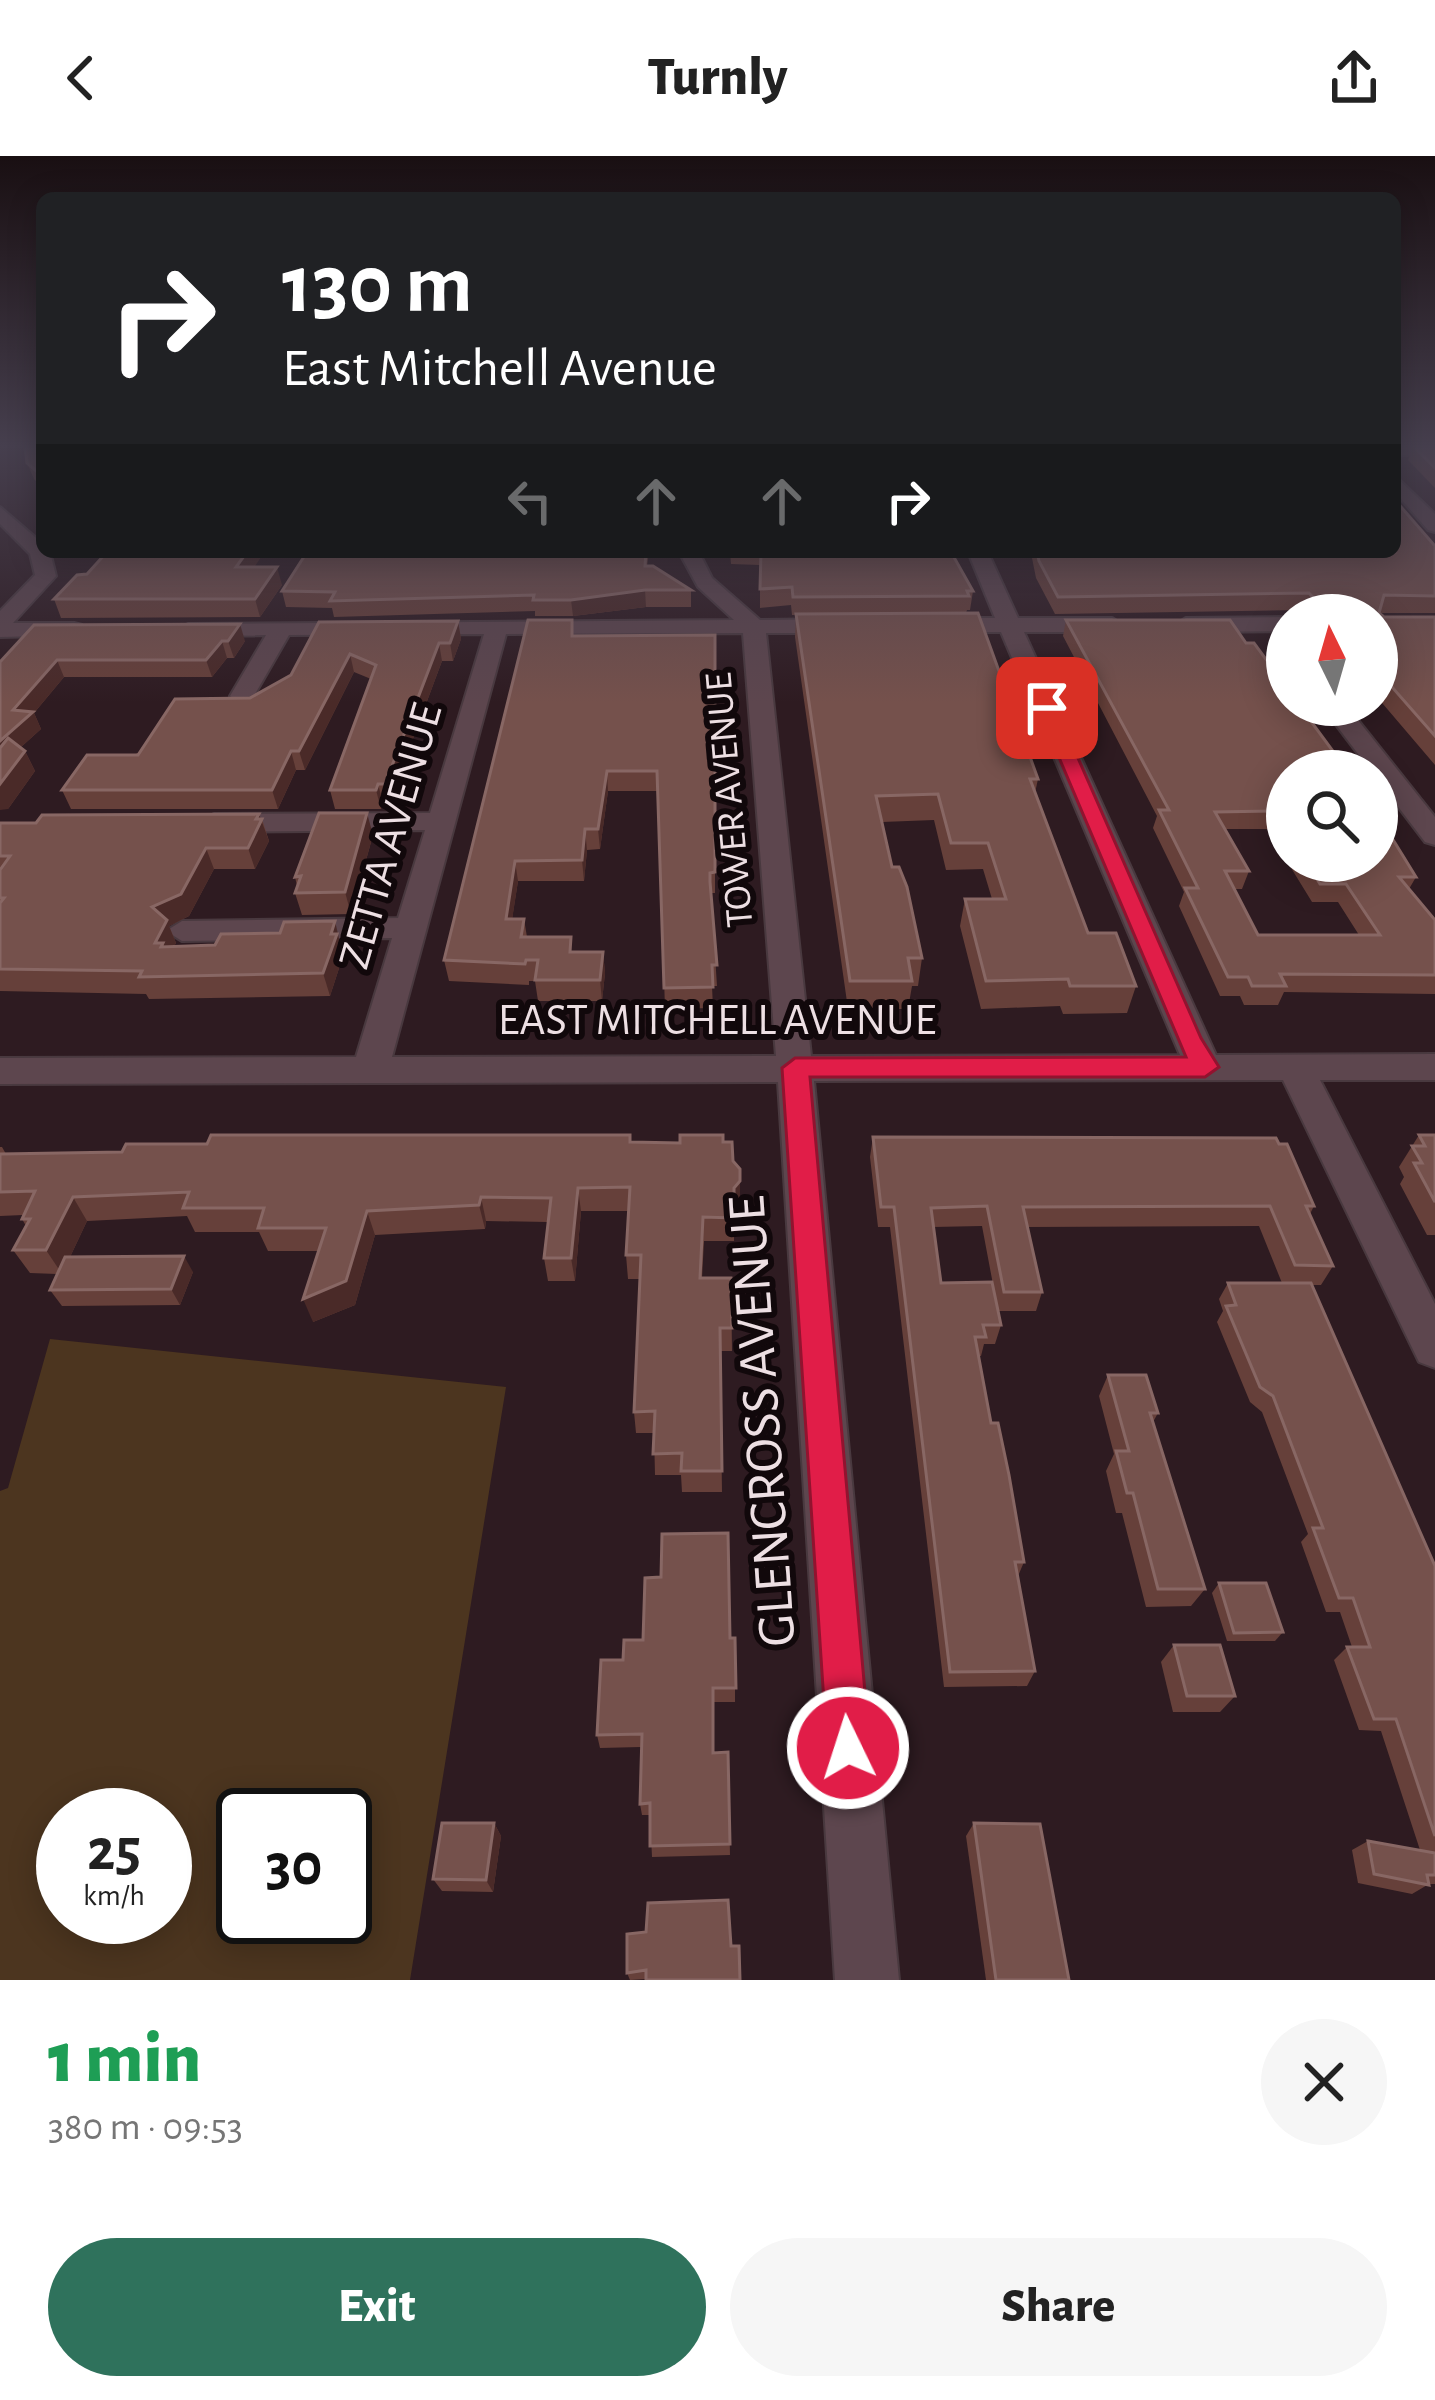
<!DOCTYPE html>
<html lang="en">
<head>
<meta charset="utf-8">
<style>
  body { margin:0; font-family:"Alegreya Sans",sans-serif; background:#f6f6f6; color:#222; height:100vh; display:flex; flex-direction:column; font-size:45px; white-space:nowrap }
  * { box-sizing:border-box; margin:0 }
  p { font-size:39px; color:#767676 }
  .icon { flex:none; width:66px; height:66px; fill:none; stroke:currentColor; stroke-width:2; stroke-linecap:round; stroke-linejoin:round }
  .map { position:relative; height:1824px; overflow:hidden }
  .drawer { display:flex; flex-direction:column; background:#fff; flex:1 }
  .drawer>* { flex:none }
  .hud { position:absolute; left:36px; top:36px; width:1365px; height:366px; border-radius:18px; box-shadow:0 6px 30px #0003; background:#202124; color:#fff; overflow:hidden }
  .needle { width:78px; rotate:355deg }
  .fabs { position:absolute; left:1266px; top:438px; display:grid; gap:24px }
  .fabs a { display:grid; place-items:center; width:132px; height:132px; border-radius:50%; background:#fff; box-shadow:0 6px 30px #0003; font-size:60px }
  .speed { position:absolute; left:36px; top:1632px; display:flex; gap:24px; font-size:60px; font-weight:700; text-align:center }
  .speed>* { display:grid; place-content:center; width:156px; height:156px; border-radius:50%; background:#fff; box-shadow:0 6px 30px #0003; line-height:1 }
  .speed small { font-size:30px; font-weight:400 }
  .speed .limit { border:6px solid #111; border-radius:18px; background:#fff; color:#111 }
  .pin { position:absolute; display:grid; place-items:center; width:102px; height:102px; color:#fff; margin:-51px; border-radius:24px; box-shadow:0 6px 18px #0006 }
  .me { position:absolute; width:132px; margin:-66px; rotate:356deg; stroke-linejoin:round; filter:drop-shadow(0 0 9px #0008) }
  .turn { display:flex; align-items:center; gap:42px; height:252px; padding:0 48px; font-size:54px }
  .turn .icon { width:156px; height:156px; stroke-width:2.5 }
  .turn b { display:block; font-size:84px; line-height:102px }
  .lanes { display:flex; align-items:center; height:114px; padding:0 48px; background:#0003; justify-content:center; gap:60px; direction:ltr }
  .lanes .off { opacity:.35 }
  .round { display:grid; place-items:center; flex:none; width:126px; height:126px; border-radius:63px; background:#f6f6f6 }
  .summary { display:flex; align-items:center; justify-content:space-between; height:204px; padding:0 48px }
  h1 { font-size:72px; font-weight:800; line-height:90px; color:#1e9e55 }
  .primary-button { display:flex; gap:24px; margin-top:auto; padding:24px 48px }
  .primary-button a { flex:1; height:138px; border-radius:72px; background:#2f725c; color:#fff; font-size:48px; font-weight:800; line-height:138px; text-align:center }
  .primary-button a+a { background:#f6f6f6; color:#222 }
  header { display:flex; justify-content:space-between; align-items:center; height:156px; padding:0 48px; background:#fff; font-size:54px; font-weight:800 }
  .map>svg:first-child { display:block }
  .green { fill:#4c351f; fill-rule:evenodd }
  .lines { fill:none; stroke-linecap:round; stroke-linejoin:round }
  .minor-casing { stroke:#49393f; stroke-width:4 }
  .minor { fill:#5d464e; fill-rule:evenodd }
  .wall { fill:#66403a; fill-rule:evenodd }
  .shaded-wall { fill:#4a2a28 }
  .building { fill:#75514c; stroke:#886764; stroke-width:3 }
  .route { fill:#e11d48; stroke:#92132f; stroke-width:3 }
  .labels { text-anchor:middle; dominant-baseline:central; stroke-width:12; stroke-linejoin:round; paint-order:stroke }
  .far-street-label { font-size:39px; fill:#eddfe3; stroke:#11080b }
  .street-label { font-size:45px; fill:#eddfe3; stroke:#11080b }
  .near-street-label { font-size:54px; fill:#eddfe3; stroke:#11080b }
</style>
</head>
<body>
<header><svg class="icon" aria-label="back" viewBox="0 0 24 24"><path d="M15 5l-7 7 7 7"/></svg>Turnly<svg class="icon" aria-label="share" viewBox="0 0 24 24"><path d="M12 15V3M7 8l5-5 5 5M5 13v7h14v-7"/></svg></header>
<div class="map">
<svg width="1435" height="1824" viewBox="0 0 1435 1824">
  <rect width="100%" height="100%" fill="#2e1b21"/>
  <path class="green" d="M50,1183L506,1231L410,1824H0V1335L8,1332ZM63,1659H165V1761H63ZM243,1659H345V1761H243Z"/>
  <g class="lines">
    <defs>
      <g id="minor">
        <rect x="1395" y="292" width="40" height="7"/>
        <path d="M1395,320L1435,358V376L1428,374L1395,336Z"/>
        <path d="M0,351L42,387V396H50L56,420L13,467H74L82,469V479L0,481V455L35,419L30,398L0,368Z"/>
        <path d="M679,396H699L712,422L760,464L842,463L853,470L842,477H766L811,900L1180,899L1001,476H934L923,469L934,462H995L968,396H988L1018,462H1112L1123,469L1112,476H1024L1216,899L1435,898V924H1320L1435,1148V1212L1419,1206L1283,924L814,925L899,1824H835L778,926L0,928V902L356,901L392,782L182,785L166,775L182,765L398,762L425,674L214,676L200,667L214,658L430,657L484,478L289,479L251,545L242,547L230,540L266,479L196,480L188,478V468L734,464L698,431ZM743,477L776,900L392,901L506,478Z"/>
        <path d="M1287,461V475L1186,476L1175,469L1186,462Z"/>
        <path d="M1321,549H1346L1435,661V689L1425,686L1377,623V615H1371Z"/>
      </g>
    </defs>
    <use href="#minor" class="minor-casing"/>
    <use href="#minor" class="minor"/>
  </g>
  <g class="wall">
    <path d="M42,292V331L34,323L27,307Z"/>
    <path d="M1412,292H1435V332L1408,304Z"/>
    <path d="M1435,390V457H1379L1384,461H1435V609L1377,541V459H1308L1303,454L1055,458L1036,422L1032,402L1029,396L1296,397Z"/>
    <path d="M103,396H263L254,411L282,429L260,461L61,462L54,443L87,418L105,398Z"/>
    <path d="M649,396L647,410L691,434V451H646L573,460H535V455L334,461L332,452L286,451L282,435Z"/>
    <path d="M730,396H951L973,435L970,454H967L966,457L1038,623L1035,637L1088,777L1136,830L1127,857L1063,858L1060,850L981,853L960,770L965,743H992L983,713L946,714L934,664L882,666L892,711L922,802L918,830H912L908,853H848L795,481L796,459H792L791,449L760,452V409L731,408Z"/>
    <path d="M1066,464L1246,487L1338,602L1334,611L1287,615V705H1377L1416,721L1409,733L1435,764V838L1284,836L1278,849H1244L1240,840H1220L1179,750L1184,736L1153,672L1157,660L1063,480ZM1225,673H1267L1312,746H1338L1359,779H1258L1234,733H1242L1249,715Z"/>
    <path d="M458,465L461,483L453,505H442L389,647H383L381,653H335L330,634L371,523L354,516L305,614H296L278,653H71L62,634L250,542L291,519L319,466Z"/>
    <path d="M34,469L245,485L234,502H227L212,521H64L34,557L41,573L21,591L25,595L35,615L8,653Z"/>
    <path d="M715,479V737H711L717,830H712L713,852L665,853L658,635H608L600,693L587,694L584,725H518L512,763H524L527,781L572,796H603L605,817L602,845H538L535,825H529V829L449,825L444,804L573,480Z"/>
    <path d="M262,663L269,685L255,713H214L189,760L169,770L176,787L174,790L342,787L341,791L343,800L330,840L149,843L146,838L0,835V667Z"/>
    <path d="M373,679L351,758L302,759L295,737L297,730L295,721Z"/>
    <path d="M1419,979H1435V1079H1427L1400,1028L1404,1021L1399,1011Z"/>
    <path d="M873,981L1314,1050L1310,1058L1333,1110L1321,1129H1312L1435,1410V1728H1429L1412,1738L1358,1727L1352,1694L1368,1685L1420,1694L1381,1575L1359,1574L1334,1504L1347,1491H1352L1340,1456H1326L1301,1386L1308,1378L1262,1256L1250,1246L1217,1166L1223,1155L1219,1143L1228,1127H1282L1259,1070L1028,1071L1042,1136L1036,1155H998L982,1070L933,1071L941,1127L1001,1169L995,1188H984L981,1200H978L991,1267L1024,1406L1018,1420L1035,1515L1027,1530L944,1531L890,1071H878L870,1001Z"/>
    <path d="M631,986H723L733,1005L740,1049L734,1055V1085H704L702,1122H731L732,1195H720L722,1336H682L681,1319H655L654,1277H636L634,1256L640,1123H628L626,1099L629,1055H581L575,1125H548L544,1102L548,1066L486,1065L485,1073L375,1079L355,1149L313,1166L318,1095H268L259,1076H195L187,1060L87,1065L70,1101L193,1116L180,1149L62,1150L50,1134L57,1118L30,1117L13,1094L26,1070L22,1063L23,1059L0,1060V991H2L6,998Z"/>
    <path d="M1108,1219L1158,1257L1153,1266L1205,1433L1191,1450L1146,1451L1122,1357H1116L1106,1315L1114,1298L1099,1240Z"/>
    <path d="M1219,1427L1283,1476L1275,1485H1227L1212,1437Z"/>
    <path d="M730,1482H735V1546H713V1597L728,1596L730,1699L652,1701L650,1659H642L640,1648L641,1591L600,1592L597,1579L623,1504Z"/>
    <path d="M1174,1489L1235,1540L1220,1556H1173L1161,1506Z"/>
    <path d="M494,1667L501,1680L493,1736L442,1735L433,1723Z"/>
    <path d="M974,1667L1069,1824H986L966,1680Z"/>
    <path d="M731,1790L646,1823L630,1824L627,1817Z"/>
  </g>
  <g class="shaded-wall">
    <path d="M247,396H263V398L242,430L236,411Z"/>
    <path d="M277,411L282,429L260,461L255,443Z"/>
    <path d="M645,434L646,451L573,460L571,444Z"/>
    <path d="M458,465L461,483L453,505L450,487Z"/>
    <path d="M240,468L245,485L234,502L228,485Z"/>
    <path d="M222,485L227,502L212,521L206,504Z"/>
    <path d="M439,487L442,505L389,647L385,628Z"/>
    <path d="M350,498L354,516L305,614L299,595Z"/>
    <path d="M57,504L64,521L34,557L41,573L0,610V585L13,554Z"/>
    <path d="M25,595L35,615L8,653L0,654V628Z"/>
    <path d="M291,595L296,614L278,653L272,634Z"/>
    <path d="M607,615L608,635L600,693L598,673Z"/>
    <path d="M378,628L383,647L381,653L376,634Z"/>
    <path d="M367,657L373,679L351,758L345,736Z"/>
    <path d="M259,658L269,685L255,713L248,692Z"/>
    <path d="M585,673L587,694L584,725L582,704Z"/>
    <path d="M206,692L214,713L189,760L169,770L176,787L169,800L155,787L152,751Z"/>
    <path d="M515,705L518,725L509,784L506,763Z"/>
    <path d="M335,765L343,800L330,840L323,817Z"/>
    <path d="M603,796L605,817L602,845L600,824Z"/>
    <path d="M740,1025V1049L733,1056L734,1032Z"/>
    <path d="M578,1032L581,1055L575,1125L571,1102Z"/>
    <path d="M73,1041L87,1065L62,1118L46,1094Z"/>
    <path d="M481,1041L486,1065L485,1073L479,1049Z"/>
    <path d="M367,1055L375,1079L355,1149L313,1166L303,1143Z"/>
    <path d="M184,1100L193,1116L180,1149L171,1133Z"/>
    <path d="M494,1667L501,1680L493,1736L486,1724Z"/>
  </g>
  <g class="building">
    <path d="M25,292H42V320L27,307Z"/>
    <path d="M1415,292H1435V312Z"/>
    <path d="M1395,344L1435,390V440L1384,439L1379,457L1384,461H1435V580L1377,514V459H1329L1309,437L1058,441L1039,405L1037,396H1395Z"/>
    <path d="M107,396H247L236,411H277L255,443H54L77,419L87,418Z"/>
    <path d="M307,396H646L645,410H653L691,434H645L571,444H533L534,439L330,445L335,436L282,435Z"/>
    <path d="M761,396H951L973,435H967L969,440L793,441L792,431L760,433Z"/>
    <path d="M978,457L1038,623H1030L1088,777H1116L1136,830H1070L1068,823L986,825L965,743H1006L988,687H951L938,638L876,640L892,711H899L907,731L922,802H908L912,825H850L796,458Z"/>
    <path d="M528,464H572V480L715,479V716L710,717V726L717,809H712L713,831L664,832L657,615H607L598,673H585L582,704L515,705L506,763H524L521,781H571L570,796H603L600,824H535L538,804H526L525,808L444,804Z"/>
    <path d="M1066,464H1230L1246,487H1254L1287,532V549H1299L1338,602H1328L1337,615H1287V675L1274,655L1215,656L1249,715H1225L1258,779H1380L1346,728H1320L1306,705H1377V669L1387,674L1416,721H1399L1435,764V819L1280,818L1286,830H1252L1248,821H1228L1185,732H1198L1159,654H1169Z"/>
    <path d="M458,465L450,487H439L385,628H378L376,634H330L376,509L350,498L299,595H291L272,634H62L87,599H138L175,543L250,542L291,519L319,466Z"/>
    <path d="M240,468L228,485H222L206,504H57L13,554L33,556L0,585V506L34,469Z"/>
    <path d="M8,582L25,595L0,628V592Z"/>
    <path d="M319,657H367L345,736L295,737L301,720L295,721Z"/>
    <path d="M259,658L256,663H262L248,692H206L181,738L152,751L167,764L155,787H163L161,791L215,789L221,778L280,777L284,766L335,765L331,778H337L323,817L139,821L142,815L0,813V747L4,742H0V714L10,700H0V667H36L42,659Z"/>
    <path d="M211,979H630V986L680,987V979H723V986H732L733,1005L740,1013V1025L734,1032V1062L703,1061L700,1122H731L732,1172H720L722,1315H681L682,1297L653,1298L655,1255L634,1256L641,1099H626L630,1031L578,1032L571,1102H544L551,1042L481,1041L479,1049L367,1055L346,1125L303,1143L326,1072H258L264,1052H183L189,1036L73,1041L46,1094H13L30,1063H22L35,1035L0,1036V998L122,996L126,988H207Z"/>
    <path d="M1419,979H1435V1046L1414,1007H1422L1412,990H1425Z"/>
    <path d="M873,981L1276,982L1279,988H1287L1314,1050H1306L1333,1110L1295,1109L1270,1050L1023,1051L1042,1136H1004L987,1050L931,1052L941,1127L992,1126L1001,1169H983L986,1181H975L991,1267H998L1009,1319L1024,1406H1015L1035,1515L950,1516L894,1051H881Z"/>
    <path d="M184,1100L171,1133L50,1134L65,1101Z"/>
    <path d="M1228,1127H1311L1435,1410V1680L1396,1563H1374L1347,1491H1370L1353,1442H1339L1313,1372H1323L1273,1240L1260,1231L1226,1150L1236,1149Z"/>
    <path d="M1108,1219H1146L1158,1257H1150L1205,1433H1158L1133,1337H1127L1116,1295H1129Z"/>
    <path d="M728,1377L730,1482H735L736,1532H713V1597L728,1596L730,1688L650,1690V1647L640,1648L642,1578L597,1579L601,1504H623L624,1484H643L645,1422L661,1421L662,1378Z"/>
    <path d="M1219,1427H1266L1283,1476L1234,1477Z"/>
    <path d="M1174,1489H1220L1235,1540H1187Z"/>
    <path d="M442,1667H494L486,1724L433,1723Z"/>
    <path d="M974,1667L1040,1668L1069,1824H996Z"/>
    <path d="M1368,1685L1435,1697V1719H1427L1429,1729L1374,1718Z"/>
    <path d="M728,1744L731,1790H739L740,1824H646V1814L627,1817V1778L646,1776L648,1747Z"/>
  </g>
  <linearGradient id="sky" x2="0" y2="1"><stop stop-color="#190f12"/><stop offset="0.53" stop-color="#463f4e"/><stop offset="1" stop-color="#463f4e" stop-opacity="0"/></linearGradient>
  <rect width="1435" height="547" fill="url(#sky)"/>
  <path class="route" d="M1047,546L1056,552L1201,882L1219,911L1205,921H810L870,1592L864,1607L848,1613L833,1607L827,1592L782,912L795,902L1186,901L1038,552Z"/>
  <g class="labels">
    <g class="far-street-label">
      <text transform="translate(730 644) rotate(-95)">TOWER AVENUE</text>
    </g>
    <g class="street-label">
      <text transform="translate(391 680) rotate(-74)">ZETTA AVENUE</text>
      <text x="717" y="864">EAST MITCHELL AVENUE</text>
    </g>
    <g class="near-street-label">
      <text transform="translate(763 1265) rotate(-94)">GLENCROSS AVENUE</text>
    </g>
  </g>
</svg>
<div class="fabs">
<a><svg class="needle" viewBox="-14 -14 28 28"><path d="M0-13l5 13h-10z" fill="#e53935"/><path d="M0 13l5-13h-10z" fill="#767676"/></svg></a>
<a><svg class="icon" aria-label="search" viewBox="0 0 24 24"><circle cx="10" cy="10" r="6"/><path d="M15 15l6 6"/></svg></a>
</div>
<div class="speed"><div>25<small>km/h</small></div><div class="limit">30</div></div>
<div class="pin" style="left:1047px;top:552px;background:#d93025"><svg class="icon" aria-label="arrive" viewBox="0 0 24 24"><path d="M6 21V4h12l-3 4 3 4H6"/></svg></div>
<svg class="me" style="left:848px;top:1592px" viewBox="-20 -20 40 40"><circle r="17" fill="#e11d48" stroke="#fff" stroke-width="3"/><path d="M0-11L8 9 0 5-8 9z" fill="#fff"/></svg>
<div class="hud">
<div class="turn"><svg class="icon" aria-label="right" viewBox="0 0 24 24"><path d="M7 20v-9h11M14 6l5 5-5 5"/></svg><div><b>130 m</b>East Mitchell Avenue</div></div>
<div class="lanes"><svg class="icon off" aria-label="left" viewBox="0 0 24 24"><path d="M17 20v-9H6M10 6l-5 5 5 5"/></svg><svg class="icon off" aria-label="ahead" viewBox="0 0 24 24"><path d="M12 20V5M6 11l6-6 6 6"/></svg><svg class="icon off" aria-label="ahead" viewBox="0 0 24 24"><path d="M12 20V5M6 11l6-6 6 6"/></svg><svg class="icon" aria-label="right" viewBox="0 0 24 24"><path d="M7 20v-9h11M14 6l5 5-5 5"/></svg></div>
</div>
</div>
<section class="drawer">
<div class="summary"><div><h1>1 min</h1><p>380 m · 09:53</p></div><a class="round"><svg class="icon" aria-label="close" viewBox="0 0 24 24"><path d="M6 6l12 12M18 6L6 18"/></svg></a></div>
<div class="primary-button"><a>Exit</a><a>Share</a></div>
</section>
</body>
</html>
